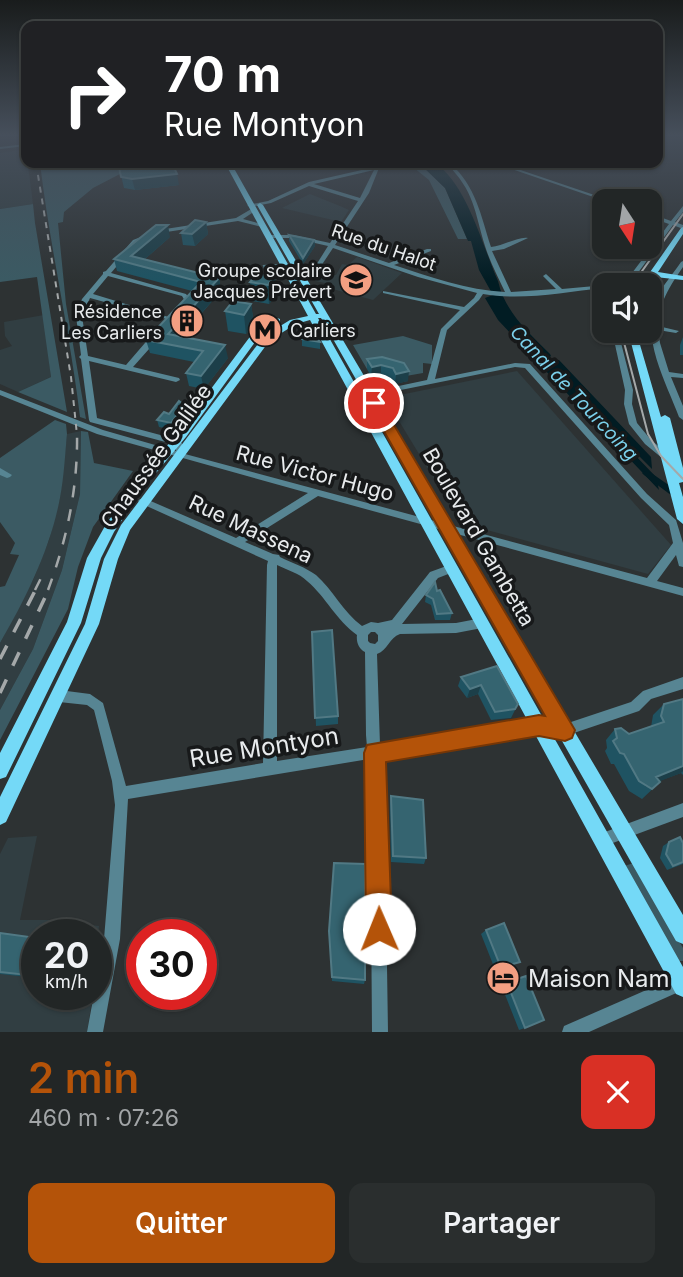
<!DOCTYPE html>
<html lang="fr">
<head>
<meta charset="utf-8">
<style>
  body { margin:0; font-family:Inter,sans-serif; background:#2a2e2e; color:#f1f3f6; height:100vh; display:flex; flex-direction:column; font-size:26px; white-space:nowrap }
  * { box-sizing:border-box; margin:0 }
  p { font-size:23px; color:#a2a5a7 }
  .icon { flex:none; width:38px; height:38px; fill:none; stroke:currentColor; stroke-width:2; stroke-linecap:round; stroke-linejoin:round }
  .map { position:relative; height:1032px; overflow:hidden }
  .side { display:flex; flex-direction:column; background:#222626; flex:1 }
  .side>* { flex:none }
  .banner { position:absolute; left:21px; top:21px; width:642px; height:147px; border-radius:14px; box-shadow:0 2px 5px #0004,0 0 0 2px #3f4343; background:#202124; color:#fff; overflow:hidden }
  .needle { width:46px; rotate:168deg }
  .buttons { position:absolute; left:592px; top:189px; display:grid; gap:14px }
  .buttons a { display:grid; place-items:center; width:70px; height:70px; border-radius:14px; background:#222626; box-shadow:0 2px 5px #0004,0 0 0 2px #3f4343; font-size:35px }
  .speed { position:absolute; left:21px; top:919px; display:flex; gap:14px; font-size:35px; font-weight:700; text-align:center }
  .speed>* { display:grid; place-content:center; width:91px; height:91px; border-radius:50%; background:#222626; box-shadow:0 2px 5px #0004,0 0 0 2px #3f4343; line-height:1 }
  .speed small { font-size:18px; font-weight:400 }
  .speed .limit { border:10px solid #d22; background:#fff; color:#111 }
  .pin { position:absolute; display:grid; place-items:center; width:60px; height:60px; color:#fff; margin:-30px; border:4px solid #fff; border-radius:50%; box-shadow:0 2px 7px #0007 }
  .me { position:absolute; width:77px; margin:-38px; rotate:359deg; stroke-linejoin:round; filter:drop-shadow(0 0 5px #0008) }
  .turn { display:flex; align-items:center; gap:24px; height:147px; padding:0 28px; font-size:32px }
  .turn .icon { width:91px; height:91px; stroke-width:2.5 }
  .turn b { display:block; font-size:49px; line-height:60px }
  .round { display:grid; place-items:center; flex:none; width:74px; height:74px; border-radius:14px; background:#2a2e2e }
  .headline { display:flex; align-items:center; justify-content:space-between; height:119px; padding:0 28px }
  h1 { font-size:42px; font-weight:600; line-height:52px; color:#b45309 }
  .cta { display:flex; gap:14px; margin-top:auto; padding:14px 28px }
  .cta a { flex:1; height:80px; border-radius:14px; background:#b45309; color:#fff; font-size:28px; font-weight:600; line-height:80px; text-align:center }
  .cta a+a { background:#2a2e2e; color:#f1f3f6 }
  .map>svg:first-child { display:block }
  .built { fill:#313e42 }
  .green { fill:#3b5a63 }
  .water { fill:#011c23 }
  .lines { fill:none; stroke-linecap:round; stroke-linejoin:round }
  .canal { fill:#011c23; fill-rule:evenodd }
  .minor { fill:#578593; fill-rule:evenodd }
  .major { fill:#74d9f7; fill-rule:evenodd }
  .tram { stroke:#a4a8a9; stroke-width:2 }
  .rail-far2 { stroke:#a4a8a9; stroke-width:2; stroke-dasharray:6 6; stroke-linecap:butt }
  .rail-far1 { stroke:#a4a8a9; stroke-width:2.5; stroke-dasharray:12 12; stroke-linecap:butt }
  .rail { stroke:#a4a8a9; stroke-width:3.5; stroke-dasharray:15 15; stroke-linecap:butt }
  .wall { fill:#1f5362 }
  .shaded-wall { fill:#1c3f49 }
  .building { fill:#356470; stroke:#517984; stroke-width:2 }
  .route { fill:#b45309; stroke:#753606; stroke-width:2 }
  .labels { text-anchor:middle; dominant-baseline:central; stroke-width:7; stroke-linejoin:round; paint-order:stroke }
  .far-street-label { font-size:18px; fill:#e8ebed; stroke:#17191a }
  .far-poi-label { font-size:18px; fill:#e8ebed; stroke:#17191a; text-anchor:end }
  .far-water-label { font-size:19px; font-style:italic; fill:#7bd0eb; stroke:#17191a }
  .street-label { font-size:21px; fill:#e8ebed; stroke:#17191a }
  .near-street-label { font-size:24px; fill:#e8ebed; stroke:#17191a }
  .near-poi-label { font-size:24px; fill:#e8ebed; stroke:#17191a; text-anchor:start }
</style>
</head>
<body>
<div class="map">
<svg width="683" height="1032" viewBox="0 0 683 1032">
  <rect width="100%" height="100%" fill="#2d3233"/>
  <g class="built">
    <path d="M26,149L33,204L0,209V153Z"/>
    <path d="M310,194L340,206L349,210L341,222L282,208Z"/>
    <path d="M357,257L402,273L373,300L325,287V283L315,281L320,273L336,275L342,264L348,265Z"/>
    <path d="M44,315L51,377L18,392L0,384V350L12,346L5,336L4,322Z"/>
    <path d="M517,371L671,545L648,574L461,523L385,398Z"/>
    <path d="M81,431L80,494L62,570L33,649L0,710V643L34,578L49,540L60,498L67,434Z"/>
    <path d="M37,836L20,920H52L99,926L96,955V934H37V994H93L87,1032H0V854L8,838Z"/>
  </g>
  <g class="green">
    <path d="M40,163H141L93,188L64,212L63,222L58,223L66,304L86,419L80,417C70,332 50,248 40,163Z"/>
    <path d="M408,163H419L445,188L467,239H458L429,180Z"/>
    <path d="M33,204L35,223L67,412L18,392L51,377L37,277L0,282V209Z"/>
    <path d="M403,336L432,345V364L423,363V373L406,376L367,369L353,345Z"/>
    <path d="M55,420L66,424L67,434C65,455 64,477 60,498C50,550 26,598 0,643V587L5,586L19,555L10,554L15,543L0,522V458Z"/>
    <path d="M81,431L88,432L94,463L133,471L93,527L78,567L68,609L0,740V710L33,649L62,570L80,494Z"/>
    <path d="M634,863L683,948V961H678L624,866Z"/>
  </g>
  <path class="water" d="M419,163C425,163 431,162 435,164C466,181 484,250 498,281C505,312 528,332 550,354L551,356L548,358L551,361L559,360L651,457L652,469L635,452H632L656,477L659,490L542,367L545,361L532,356L498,320L485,298L493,295L479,270L471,241H468L445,188Z"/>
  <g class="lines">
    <path class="canal" d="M647,470L683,495V504L644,475L642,473Z"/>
    <g class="minor">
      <path d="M26,144V146L0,149V147Z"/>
      <path d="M377,163H381L369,193L335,245L389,263L427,249H431V251L394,265C430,277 467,290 505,292C498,277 490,262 485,246C474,210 475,192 446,163H450C476,186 481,216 491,247C503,246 519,236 528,238L504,249L492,251L511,292L556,289L543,276L546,274L562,289L606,285H604V288C564,292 522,301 483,294L479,300L447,330L435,379L515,363L530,364L647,494L676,520L683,543V567L679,566L676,555L657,581L683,588V596L318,496L245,542L273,554L279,555L280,557C292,563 305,567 316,575C333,590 343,612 362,626L371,622L378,623L392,620L430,572L452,564L456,565L457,568L456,571L438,578L402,624L456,623L482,618L486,620L488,623L486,626L482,628L456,633L400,634C389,638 388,650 377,654L380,745L539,719L565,724L631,702L643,691L683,677V689L651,699L639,711L565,736L539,731L382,757L384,769L388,1032H372L370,769L369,759L128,799L120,939L103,1032H87L94,994H96V981L104,939L115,805L112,781L94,710L87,705L59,702L55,700L53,696L55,692L59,690L90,694L103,703L126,786L263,763L267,565L268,561L140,503L138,501L140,499H146L236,538L308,493L97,434L0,395V390L103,430L176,451V447L173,444L90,422L89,420L81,359L79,357L81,355L76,316L82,299L103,274V272L106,271L133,240L159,230L236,218L253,208L256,210L255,211L243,219L265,225L262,227L238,221L160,233L137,242L111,273L186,294L191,301L185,307H181L180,306L185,301L182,296L108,276L93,294L175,319L170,320L90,298L82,316L88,356L126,365L151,336H157V340L133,367L179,378L180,380L176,382L89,361L97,418L179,440L184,446L185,454L647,578L673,543L669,525L641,498L525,368L515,367L356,399H353V395H356L427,380L441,329L460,310L383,293V291L464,307L474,298L477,293L418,277L333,248L317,272L289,279V277L313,270L328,246L293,238H268L266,237V235H293L330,243L358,201L309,186L271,203L250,207L247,205L268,201L309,182L375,167ZM374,170L360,198L314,184ZM277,565C287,570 299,573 307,581C326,597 336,620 357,635C356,642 359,649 365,652L366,735L367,747L277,761ZM371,632H375L378,635V641L375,644L370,643L368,641V635Z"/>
      <path d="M494,163H500L612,201H605Z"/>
      <path d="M587,163L609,165L621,163L609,167Z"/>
      <path d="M683,206V212L675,222L683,225V229L673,225L629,285H623L669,224L649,217V213L671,221Z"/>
      <path d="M683,261V267C670,286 659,302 658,326L679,331L676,333L658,330L660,343L669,372L683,374V378L671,377L683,406V420L679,417C666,382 640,337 656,299C662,286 673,274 681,262Z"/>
      <path d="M612,331H618L633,390L632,404L637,423L651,440L668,454L669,456L668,458H662L645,444L629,424L624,404L625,390Z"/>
      <path d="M0,468L12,475L10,477L7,478L0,475Z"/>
      <path d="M683,803V817L602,847L597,845L595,840L597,835Z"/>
      <path d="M683,974V990L589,1032H562L564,1026Z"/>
    </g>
    <g class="major">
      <path d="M225,163H231L316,314H319L257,205L260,203L263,205L683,915V944L676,941L321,318H318L683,967V997L676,994L310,320L296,324L270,340L130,530L118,559L99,624L6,822L0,825V797L85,624L104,559L121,525L264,336L290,320L308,316Z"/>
      <path d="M683,227V234L658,272L683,276V280L655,277L649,285H641L681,228Z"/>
      <path d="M277,318L280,319V323L258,338L186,437L141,491L114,532L101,558L81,623L6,777L0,779V753L67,622L87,558L105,526L133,485L178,433L252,334Z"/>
      <path d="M628,331H636L661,417L665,415L670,418L683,468V482L679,483L683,497V524L677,519Z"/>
    </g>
    <g class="tram">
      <path d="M632,285L683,214"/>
      <path d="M621,331L648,434L661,456L683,479"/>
    </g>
    <path class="rail-far2" d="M36,163L71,377L77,435"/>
    <g class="rail-far1">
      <path d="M35,590L45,570"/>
      <path d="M48,590C67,539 78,488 77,433"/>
    </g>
    <g class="rail">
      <path d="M0,659L36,589"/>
      <path d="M0,693L49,589"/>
    </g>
  </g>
  <g class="wall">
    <path d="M119,167L179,185L135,190L124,188Z"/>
    <path d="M206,222L208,234L195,246L183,245L181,233Z"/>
    <path d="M289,235L314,240L315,246L303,264L289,241Z"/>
    <path d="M170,237L145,259L219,278L221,291L181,337L228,358L204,389L189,386L186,373L194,362L150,353L146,340L192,291L117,271L114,259Z"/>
    <path d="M264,266L281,277L275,278L276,295L269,304L252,301L250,282L266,275Z"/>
    <path d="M251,304L254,324L246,334L228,331L225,311Z"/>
    <path d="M683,337V355H680V345Z"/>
    <path d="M302,339L320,342V349L302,346Z"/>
    <path d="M382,357L408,381L395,384L392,379L381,375L371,377L367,369V359Z"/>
    <path d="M186,412L173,430L159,427L157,420L169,414Z"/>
    <path d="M437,591L452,613L450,620H435L431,605L425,602L426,595Z"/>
    <path d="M312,632L338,716V724L316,726Z"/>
    <path d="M497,666L518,704L511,718L491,720L478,694L467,698L458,686L461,677Z"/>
    <path d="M683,699V775L681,773L659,781L660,782L642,799L629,791L614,764H611L605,751L607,748L606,740L615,729L629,734L651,727L653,715L664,704Z"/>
    <path d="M391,796L426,858L424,864L391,862L390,804Z"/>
    <path d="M669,842L683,843V864L667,870L660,858L663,846Z"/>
    <path d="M486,930L514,965L509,967L514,980L525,1028L519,1030L481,934Z"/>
    <path d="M329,931L365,980L364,984L332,981Z"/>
    <path d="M0,933L37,938V978L0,974Z"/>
  </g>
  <g class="shaded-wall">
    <path d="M177,174L179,185L135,190L132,179Z"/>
    <path d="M206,222L208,234L195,246L192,234Z"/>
    <path d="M168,225L170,237L138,265L131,256Z"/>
    <path d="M314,240L315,246L303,264V258Z"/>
    <path d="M281,272V277L275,278L276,295L269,304L267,274Z"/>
    <path d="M219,278L221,291L173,345L168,334Z"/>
    <path d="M251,304L254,324L246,334L244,315Z"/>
    <path d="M225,345L228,358L204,389L201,376Z"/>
    <path d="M381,365V375L371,377L372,367Z"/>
    <path d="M409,371L408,381L395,384L396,374Z"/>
    <path d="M184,405L186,412L173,430L171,423Z"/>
    <path d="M481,685L478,694L467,698L470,689Z"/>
    <path d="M683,766V771L681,773L645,787L656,777Z"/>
  </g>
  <g class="building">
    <path d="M154,163H172L177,174L132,179L121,177L119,167Z"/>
    <path d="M195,220L206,222L192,234L181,233Z"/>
    <path d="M156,225H168L131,256L219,278L168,334L225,345L201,376L186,373L203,351L146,340L201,282L114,259Z"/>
    <path d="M289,235L314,240L303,258Z"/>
    <path d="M277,265L281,272L267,274L264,266Z"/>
    <path d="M257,274L274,276L268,285L250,282Z"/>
    <path d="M233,301L251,304L244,315L225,311Z"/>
    <path d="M306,332L315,334L320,342L302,339Z"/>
    <path d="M382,357L404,363L409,371L396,374L393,368L381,365L372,367L367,359Z"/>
    <path d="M179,401L184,405L171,423L157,420L164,412L169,414Z"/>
    <path d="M435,582L437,591L440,590L452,613L437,614L433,599L426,595Z"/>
    <path d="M332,630L338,716L315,718L312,632Z"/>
    <path d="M497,666L518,704L515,709L495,712L481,685L470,689L461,677Z"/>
    <path d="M683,699V766L656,777L660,782L652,789L639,781L624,754L620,753L613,741L617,738L615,729L621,728L629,734L664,722L661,716L664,704Z"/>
    <path d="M391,796L423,800L426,858L393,856Z"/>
    <path d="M680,837L683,843V862L673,866L666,854L669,842Z"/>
    <path d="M334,863L365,864V980L332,977L329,931Z"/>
    <path d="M504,923L520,962L509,965L514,980L526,976L544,1020L525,1028L486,930Z"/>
    <path d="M0,933L37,938V976L0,972Z"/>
  </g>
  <linearGradient id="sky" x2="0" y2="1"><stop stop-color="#191c1c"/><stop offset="0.48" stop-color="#464f5b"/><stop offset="1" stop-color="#464f5b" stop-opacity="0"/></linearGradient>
  <rect width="683" height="281" fill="url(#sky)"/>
  <path class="route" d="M374,399L381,403L575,730L572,738L565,741L539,736L386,762L392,929L388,938L379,942L370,938L366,929L364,753L367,745L539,715L545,716L368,403Z"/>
  <defs>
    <symbol id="school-disc" viewBox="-11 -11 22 22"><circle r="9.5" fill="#f39f82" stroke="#17191a"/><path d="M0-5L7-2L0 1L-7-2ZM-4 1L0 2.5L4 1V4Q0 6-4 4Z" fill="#111"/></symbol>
    <symbol id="building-disc" viewBox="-11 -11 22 22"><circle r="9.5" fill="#f39f82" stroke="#17191a"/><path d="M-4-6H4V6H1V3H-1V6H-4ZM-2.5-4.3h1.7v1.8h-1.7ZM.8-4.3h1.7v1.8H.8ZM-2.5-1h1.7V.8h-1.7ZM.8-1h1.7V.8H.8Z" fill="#111"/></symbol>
    <symbol id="metro-disc" viewBox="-11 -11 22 22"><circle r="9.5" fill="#f39f82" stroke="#17191a"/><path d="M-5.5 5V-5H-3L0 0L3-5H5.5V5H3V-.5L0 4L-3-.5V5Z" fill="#111"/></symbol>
    <symbol id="hotel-disc" viewBox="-11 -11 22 22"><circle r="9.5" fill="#f39f82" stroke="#17191a"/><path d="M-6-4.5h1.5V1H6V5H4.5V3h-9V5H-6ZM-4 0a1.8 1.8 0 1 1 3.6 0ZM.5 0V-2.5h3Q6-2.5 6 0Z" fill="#111"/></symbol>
  </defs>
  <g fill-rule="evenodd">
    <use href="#school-disc" x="337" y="261" width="38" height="38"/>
    <use href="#building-disc" x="168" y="302" width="38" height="38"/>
    <use href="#metro-disc" x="246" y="311" width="38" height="38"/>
    <use href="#hotel-disc" x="484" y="959" width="38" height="38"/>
  </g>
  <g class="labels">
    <g class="far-street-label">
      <text transform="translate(384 247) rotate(19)">Rue du Halot</text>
    </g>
    <g class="far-poi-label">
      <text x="332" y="270">Groupe scolaire<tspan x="332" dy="21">Jacques Prévert</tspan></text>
      <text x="162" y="311">Résidence<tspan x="162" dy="21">Les Carliers</tspan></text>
      <text x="290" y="330" text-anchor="start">Carliers</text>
    </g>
    <g class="far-water-label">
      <text transform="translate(574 393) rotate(47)">Canal de Tourcoing</text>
    </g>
    <g class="street-label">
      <text transform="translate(156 456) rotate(-54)">Chaussée Galilée</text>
      <text transform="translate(315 473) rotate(15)">Rue Victor Hugo</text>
      <text transform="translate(251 529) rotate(25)">Rue Massena</text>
      <text transform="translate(479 537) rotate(60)">Boulevard Gambetta</text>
    </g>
    <g class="near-street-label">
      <text transform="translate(264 747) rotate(-9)">Rue Montyon</text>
    </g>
    <g class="near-poi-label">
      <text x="528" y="978">Maison Nam</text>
    </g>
  </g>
</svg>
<div class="buttons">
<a><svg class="needle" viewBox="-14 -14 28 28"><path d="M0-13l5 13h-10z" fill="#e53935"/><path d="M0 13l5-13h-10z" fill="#a2a5a7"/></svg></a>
<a><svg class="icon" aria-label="sound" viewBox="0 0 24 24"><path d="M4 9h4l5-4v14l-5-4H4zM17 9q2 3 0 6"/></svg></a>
</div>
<div class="speed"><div>20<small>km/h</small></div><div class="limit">30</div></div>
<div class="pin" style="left:374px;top:403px;background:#d93025"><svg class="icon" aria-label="arrive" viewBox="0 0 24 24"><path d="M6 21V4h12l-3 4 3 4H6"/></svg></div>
<svg class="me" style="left:379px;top:929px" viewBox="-20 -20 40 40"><circle r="19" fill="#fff"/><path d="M0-13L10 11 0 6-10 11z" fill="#b45309"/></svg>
<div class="banner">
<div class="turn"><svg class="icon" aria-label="right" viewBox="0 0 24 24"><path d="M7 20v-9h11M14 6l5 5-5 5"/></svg><div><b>70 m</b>Rue Montyon</div></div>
</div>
</div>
<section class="side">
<div class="headline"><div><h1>2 min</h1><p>460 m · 07:26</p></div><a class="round" style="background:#d93025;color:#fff"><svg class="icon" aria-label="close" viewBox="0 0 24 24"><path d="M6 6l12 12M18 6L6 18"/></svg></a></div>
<div class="cta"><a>Quitter</a><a>Partager</a></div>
</section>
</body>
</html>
